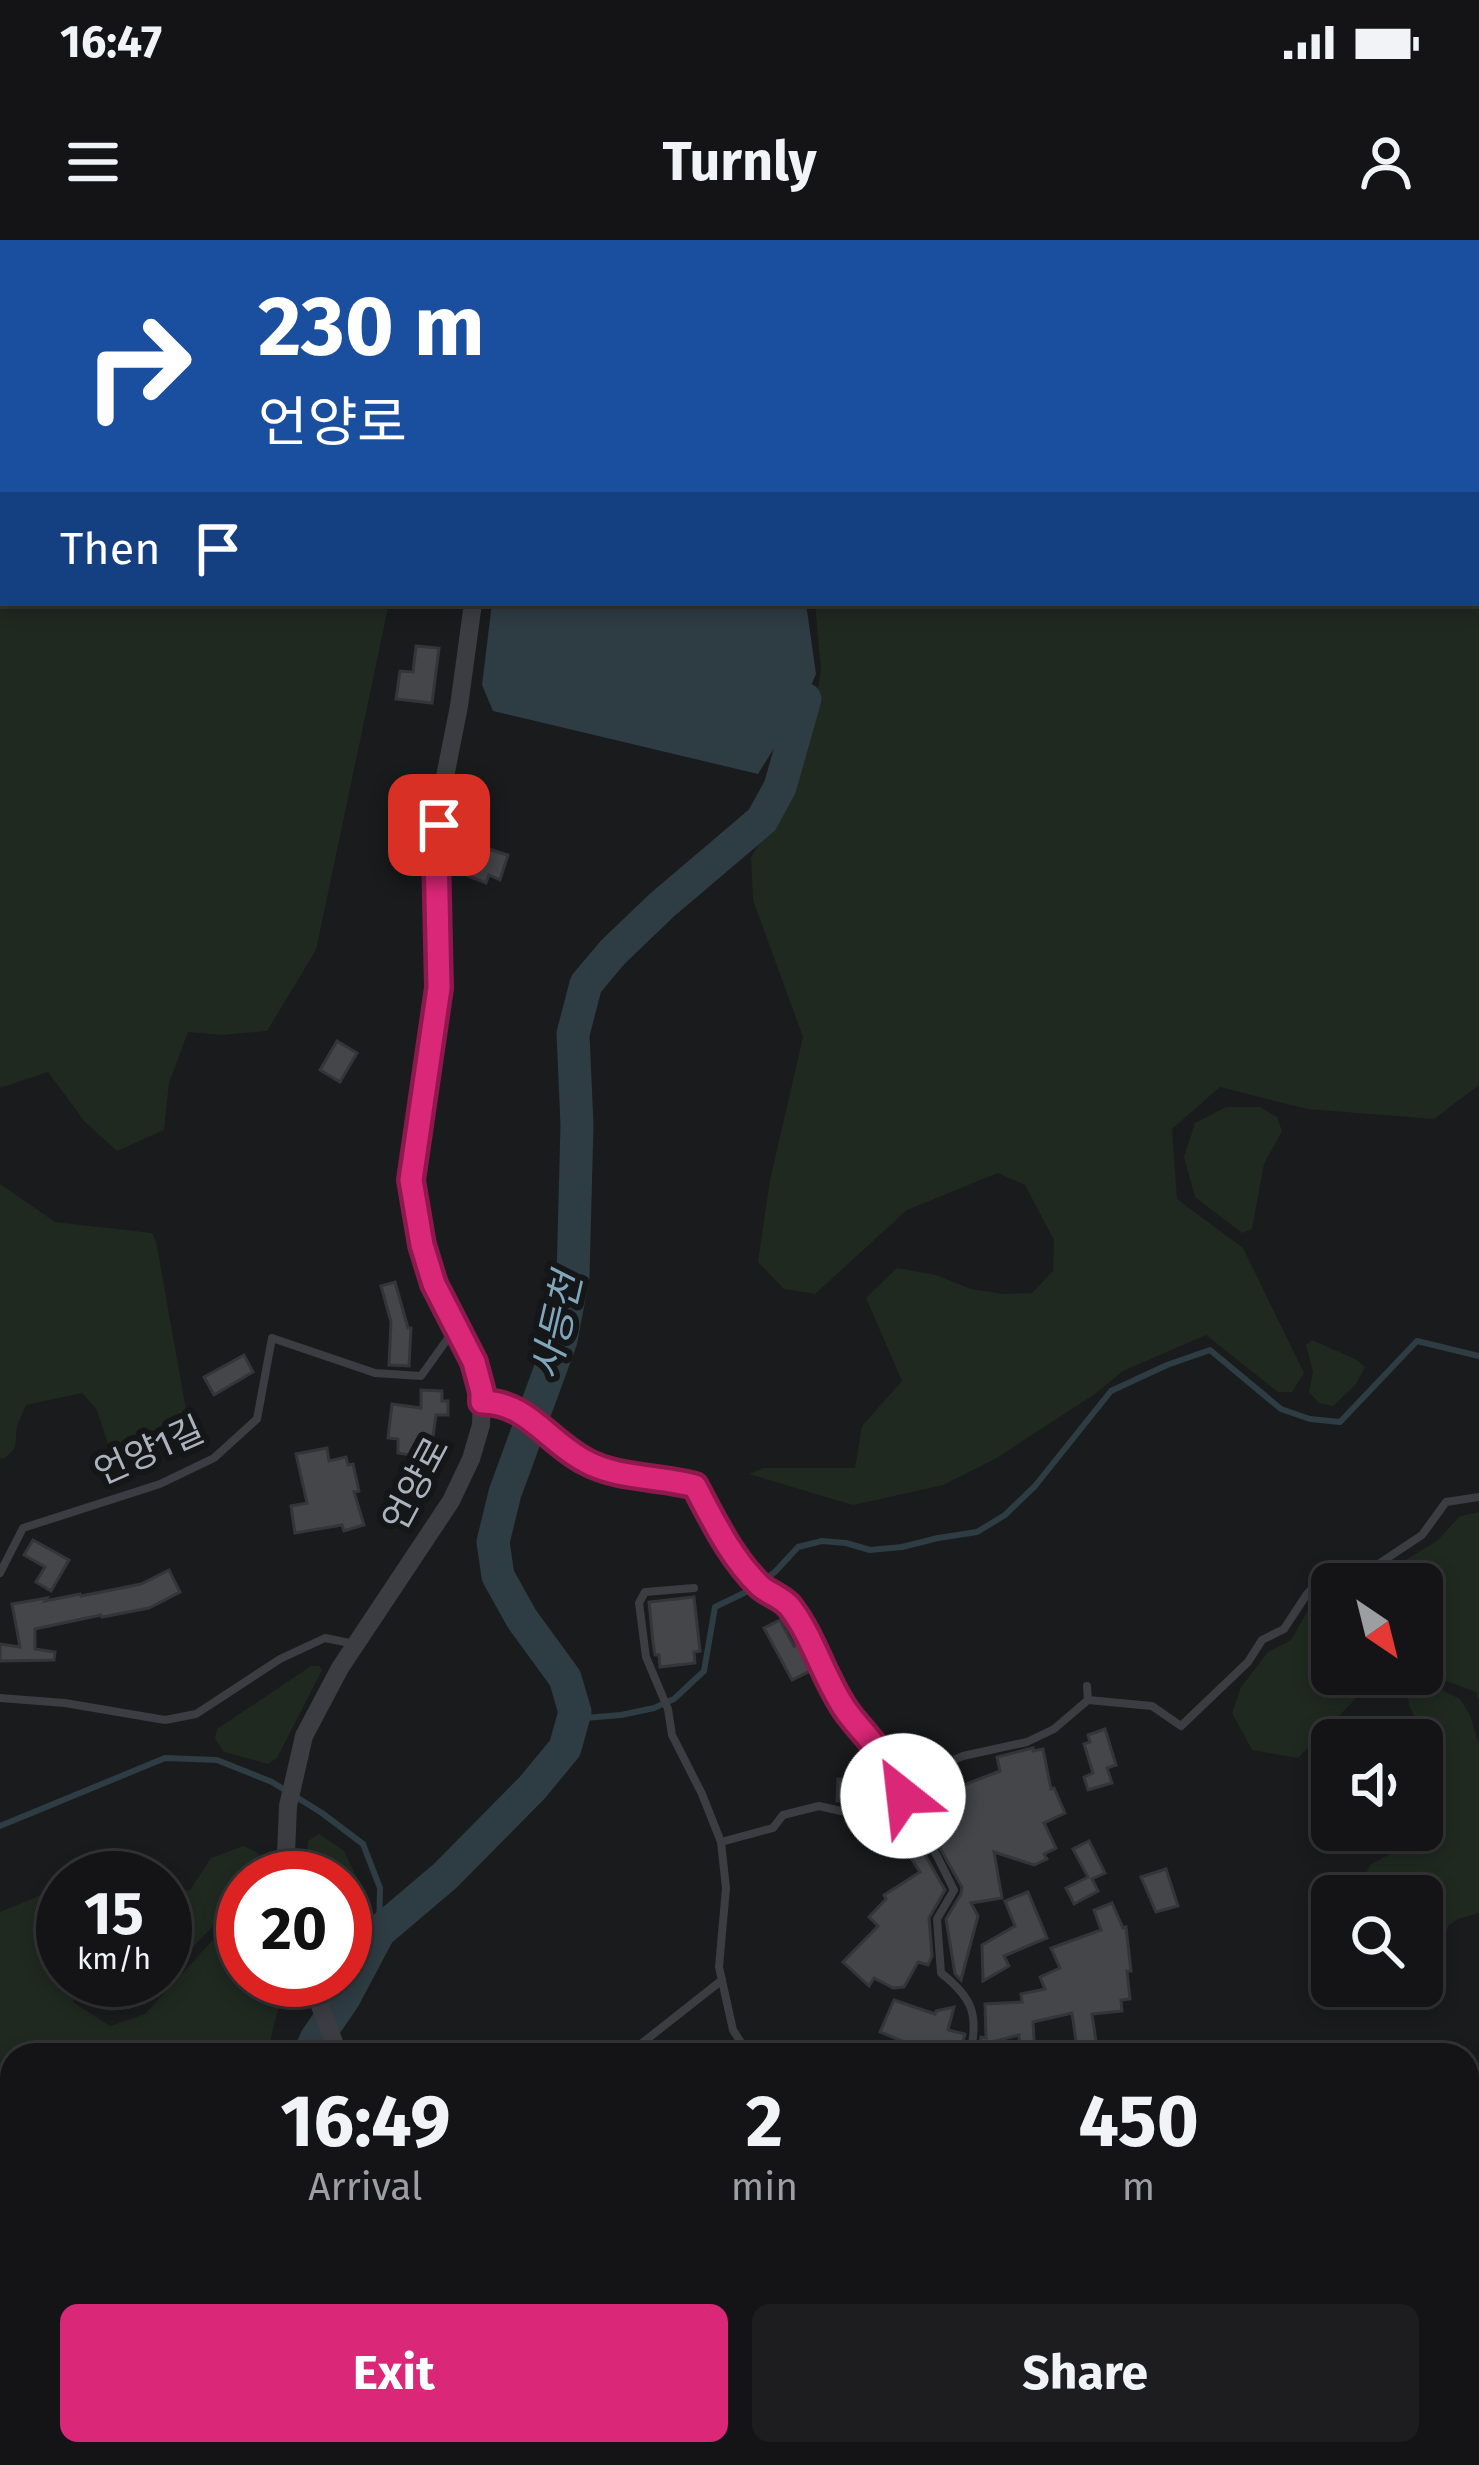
<!DOCTYPE html>
<html lang="en">
<head>
<meta charset="utf-8">
<style>
  body { margin:0; font-family:"Fira Sans","Noto Sans KR",sans-serif; background:#1d1d1f; color:#f1f3f6; height:100vh; display:flex; flex-direction:column; font-size:45px; white-space:nowrap }
  * { box-sizing:border-box; margin:0 }
  p { font-size:39px; color:#9d9ea1 }
  .icon { flex:none; width:66px; height:66px; fill:none; stroke:currentColor; stroke-width:2; stroke-linecap:round; stroke-linejoin:round }
  .map { position:relative; flex:1; overflow:hidden }
  .details { position:absolute; left:0px; top:1803px; width:1479px; height:423px; display:flex; flex-direction:column; background:#141416; border-radius:36px 36px 0 0; box-shadow:0 6px 18px #0003,0 0 0 3px #333335 }
  .details>* { flex:none }
  .top-card { position:absolute; left:0px; top:0px; width:1479px; height:366px; box-shadow:0 6px 18px #0003,0 0 0 3px #333335; background:#1a4fa0; color:#fff; overflow:hidden }
  .needle { width:78px; rotate:145deg }
  .controls { position:absolute; left:1311px; top:1323px; display:grid; gap:24px }
  .controls a { display:grid; place-items:center; width:132px; height:132px; border-radius:18px; background:#141416; box-shadow:0 6px 18px #0003,0 0 0 3px #333335; font-size:60px }
  .speed { position:absolute; left:36px; top:1611px; display:flex; gap:24px; font-size:60px; font-weight:700; text-align:center }
  .speed>* { display:grid; place-content:center; width:156px; height:156px; border-radius:50%; background:#141416; box-shadow:0 6px 18px #0003,0 0 0 3px #333335; line-height:1 }
  .speed small { font-size:30px; font-weight:400 }
  .speed .limit { border:18px solid #d22; background:#fff; color:#111 }
  .pin { position:absolute; display:grid; place-items:center; width:102px; height:102px; color:#fff; margin:-51px; border-radius:24px; box-shadow:0 6px 18px #0006 }
  .me { position:absolute; width:132px; margin:-66px; rotate:331deg; stroke-linejoin:round; filter:drop-shadow(0 0 9px #0008) }
  .turn { display:flex; align-items:center; gap:42px; height:252px; padding:0 60px; font-size:54px }
  .turn .icon { width:156px; height:156px; stroke-width:2.5 }
  .turn b { display:block; font-size:84px; line-height:102px }
  .then { display:flex; align-items:center; height:114px; padding:0 60px; background:#0003; gap:24px; font-size:45px }
  .eta { display:flex; justify-content:space-evenly; align-items:center; height:204px; text-align:center }
  .eta b { font-size:72px; font-weight:700; line-height:84px }
  .action { display:flex; gap:24px; margin-top:auto; padding:24px 60px }
  .action a { flex:1; height:138px; border-radius:18px; background:#db2777; color:#fff; font-size:48px; font-weight:700; line-height:138px; text-align:center }
  .action a+a { background:#1d1d1f; color:#f1f3f6 }
  .status { display:flex; justify-content:space-between; align-items:center; height:84px; padding:0 60px; background:#141416; direction:ltr }
  .status svg { height:33px; fill:currentColor }
  header { display:flex; justify-content:space-between; align-items:center; height:156px; padding:0 60px; background:#141416; font-size:54px; font-weight:700 }
  .map>svg:first-child { display:block }
  .green { fill:#1f2920 }
  .water { fill:#2e3c43 }
  .lines { fill:none; stroke-linecap:round; stroke-linejoin:round }
  .stream { stroke:#2e3c43; stroke-width:6 }
  .river { stroke:#2e3c43; stroke-width:33 }
  .building { fill:#44464a; stroke:#343539; stroke-width:3 }
  .service { stroke:#3b3d43; stroke-width:8 }
  .tertiary { stroke:#3b3d43; stroke-width:18 }
  .route-casing { stroke:#8e194d; stroke-width:30 }
  .route { stroke:#db2777; stroke-width:21 }
  .labels { text-anchor:middle; dominant-baseline:central; stroke-width:12; stroke-linejoin:round; paint-order:stroke }
  .street-label { font-size:36px; fill:#acb3be; stroke:#151618 }
  .water-label { font-size:39px; font-style:italic; fill:#80a6bc; stroke:#151618 }
</style>
</head>
<body>
<div class="status"><b>16:47</b><svg viewBox="0 0 49 12"><path d="M0 12V9h3v3zM5 12V6h3v6zM10 12V3h3v9zM15 12V0h3v12zM26 1h20v11H26zM47 4h2v5h-2z"/></svg></div>
<header><svg class="icon" aria-label="menu" viewBox="0 0 24 24"><path d="M4 6h16M4 12h16M4 18h16"/></svg>Turnly<svg class="icon" aria-label="person" viewBox="0 0 24 24"><circle cx="12" cy="8" r="4"/><path d="M4 21q1-7 8-7t8 7"/></svg></header>
<div class="map">
<svg width="1479" height="2225" viewBox="0 0 1479 2225">
  <rect width="100%" height="100%" fill="#1a1b1d"/>
  <g class="green">
    <path d="M0,0H476V3H3V363H389L316,710L267,791L222,795L188,792L169,843L164,890L117,911L85,882L48,832L0,848Z"/>
    <path d="M825,0H1479V845L1434,879L1307,869L1220,847L1172,889L1177,959L1243,1008L1304,1133L1292,1152H1278L1206,1095L1123,1131L1095,1154L995,1219L943,1245L853,1265L749,1234L763,1228H855L862,1186L902,1141L866,1058L897,1028L936,1035L971,1049L1004,1054L1032,1053L1053,1031L1054,1000L1025,945L998,933L907,970L815,1054L784,1049L758,1022L770,940L803,797L753,660L751,617L788,557L816,460L821,430L815,363H1476V3H825Z"/>
    <path d="M1226,867H1260L1277,877L1282,891L1264,924L1252,989L1242,993L1195,957L1184,917L1195,883Z"/>
    <path d="M0,944L55,982L152,993L156,1001L187,1175L179,1188L120,1211L108,1204L97,1170L82,1153L26,1165L17,1186L15,1208L5,1218L0,1219Z"/>
    <path d="M1312,1100L1357,1120L1365,1127L1356,1144L1333,1166L1319,1163L1309,1152L1313,1132L1306,1105Z"/>
    <path d="M1479,1272V1461L1476,1452L1422,1432V1344H1347L1358,1338L1394,1327L1437,1301L1460,1276Z"/>
    <path d="M1332,1353V1434H1410L1367,1447L1298,1518L1252,1510L1232,1473L1241,1447L1268,1412L1291,1400L1308,1370Z"/>
    <path d="M311,1426H319L322,1430L277,1518L268,1524L224,1512L215,1499L217,1489Z"/>
    <path d="M1413,1446H1434L1460,1459L1470,1475L1479,1505V1673L1458,1679L1448,1686C1444,1702 1439,1707 1422,1709V1656H1367L1366,1634L1370,1625L1406,1605L1440,1572L1437,1517L1410,1468L1407,1454Z"/>
    <path d="M319,1594L344,1611L363,1650L361,1683L345,1722V1638H306L308,1601Z"/>
    <path d="M243,1606C262,1613 266,1618 268,1638H243V1667L214,1685L165,1736V1657L190,1650L211,1618Z"/>
    <path d="M61,1647L63,1648V1740H79L73,1762L110,1786L145,1774L211,1702L243,1677V1740H280C285,1767 267,1789 271,1815H12V2214H412L418,2225H0V1672Z"/>
    <path d="M94,1740H161L130,1769L110,1771L95,1760Z"/>
    <path d="M1479,1966V2225H1350L1353,2214H1467V1977Z"/>
  </g>
  <path class="water" d="M492,363H806L816,434L805,459L758,534L493,471L482,445Z"/>
  <g class="lines">
    <g class="stream">
      <path d="M573,1479L621,1475L654,1468L674,1459L704,1431L715,1367L746,1352L775,1332L798,1307L822,1301L846,1303L870,1310L902,1307L938,1298L977,1292L1005,1275L1035,1246L1111,1151L1167,1125L1210,1110L1281,1169L1310,1179L1340,1182L1417,1101L1479,1116"/>
      <path d="M0,1586L165,1518L217,1520L272,1542L322,1573L363,1604L380,1648L379,1692"/>
      <path d="M717,2214L722,2225"/>
    </g>
    <g class="river">
      <path d="M309,1815L316,1799L344,1758L379,1692L445,1636L532,1548L565,1508L575,1472L565,1438L522,1379L498,1336L493,1302L505,1253L561,1100L573,1036L577,885L573,794L586,744L613,712L662,665L762,580L780,547L805,459"/>
      <path d="M444,2214L451,2225"/>
    </g>
  </g>
  <g class="building">
    <path d="M416,406L439,408L432,463L396,459L400,431L413,432Z"/>
    <path d="M479,606L508,615L500,640L489,635L486,643L468,636Z"/>
    <path d="M337,801L357,813L340,842L320,830Z"/>
    <path d="M395,1042L408,1088H411L409,1126L389,1125L391,1082L381,1046Z"/>
    <path d="M244,1115L253,1132L214,1155L204,1137Z"/>
    <path d="M421,1150L442,1151V1161H448V1175H436L430,1218L398,1213V1199L388,1198L392,1164L421,1168Z"/>
    <path d="M327,1208L329,1221L346,1217L348,1225L353,1224L359,1251L354,1252L364,1285L344,1291L342,1285L295,1293L291,1266L307,1263L296,1214Z"/>
    <path d="M33,1300L69,1320L51,1351L36,1342L45,1327L24,1315Z"/>
    <path d="M169,1330L180,1352L149,1368L102,1377L101,1375L35,1389V1409L55,1412L54,1420L0,1421V1404L20,1407L12,1364L47,1358L45,1361L80,1354L81,1356L141,1344Z"/>
    <path d="M694,1357L700,1411L694,1412L695,1423L660,1427L659,1415H655L653,1403L649,1362Z"/>
    <path d="M780,1380L794,1406L799,1404L812,1430L792,1440L764,1388Z"/>
    <path d="M1105,1489L1116,1525L1107,1528L1112,1543L1088,1550L1084,1537L1093,1533L1084,1504L1090,1502L1088,1495Z"/>
    <path d="M1033,1508V1511L1043,1509L1051,1549L1054,1548L1065,1573L1044,1583L1056,1608L1044,1614L1047,1619L1034,1625L994,1612L1002,1658L971,1663L978,1676L961,1740L955,1734L946,1679L961,1654L962,1647L914,1562L919,1558L927,1568L951,1550L1000,1531L997,1517Z"/>
    <path d="M838,1539H874L873,1559L837,1561Z"/>
    <path d="M896,1571L898,1573L900,1571L945,1650L929,1678L932,1716L928,1725L918,1722L904,1747L893,1748L874,1738L869,1746L843,1722L878,1686L869,1677L886,1659L884,1655L920,1632L898,1598L891,1602L879,1582Z"/>
    <path d="M1089,1601L1105,1633L1092,1639L1098,1651L1074,1664L1066,1648L1088,1637L1073,1609Z"/>
    <path d="M1166,1629L1178,1666L1156,1672L1141,1637Z"/>
    <path d="M1028,1652L1047,1698L1004,1716L1009,1726L983,1741L982,1705L1015,1686L1005,1661Z"/>
    <path d="M1112,1663L1123,1688L1126,1687L1131,1731H1127L1130,1759L1121,1760L1122,1771L1092,1774L1098,1815H1078L1072,1773L1033,1782L1035,1815H1020L1019,1795L980,1805L981,1797L986,1798L985,1764L1022,1762L1021,1754L1045,1749L1040,1737L1060,1728L1051,1708L1101,1690L1094,1670Z"/>
    <path d="M894,1760L935,1774L936,1771L954,1767L948,1790L965,1794L959,1815H912L914,1806L880,1792Z"/>
  </g>
  <g class="lines">
    <g class="service">
      <path d="M483,1162C527,1162 549,1203 585,1222C618,1239 660,1236 695,1246L718,1290L742,1324L763,1349L787,1362L845,1469L882,1513L898,1537L905,1563L937,1616L954,1650L937,1679L941,1733C973,1758 979,1775 970,1815"/>
      <path d="M0,1333L23,1288L160,1244L214,1218L257,1179L272,1098L375,1133L421,1136L456,1087"/>
      <path d="M694,1348L645,1352L639,1363L646,1417L668,1469L672,1495L702,1554L721,1602L726,1648L719,1727L733,1790L749,1815"/>
      <path d="M0,1458L65,1463L165,1480L196,1474L280,1419L325,1398L355,1404"/>
      <path d="M1088,1460L1152,1466L1181,1486L1248,1422L1262,1400L1284,1389L1307,1354L1330,1330L1377,1325L1422,1295L1446,1262L1479,1257"/>
      <path d="M898,1537L914,1536L963,1516L1027,1502L1054,1489L1088,1460L1087,1446"/>
      <path d="M721,1602L773,1588L783,1575L819,1566L841,1571L868,1570L903,1556"/>
      <path d="M627,1815L722,1740"/>
      <path d="M1032,2214L1042,2225"/>
    </g>
    <g class="tertiary">
      <path d="M581,3V0"/>
      <path d="M285,1638L288,1566L304,1496L340,1428L451,1261L471,1219L481,1185L482,1152L474,1122L434,1044L422,1005L411,940L439,748L436,612L441,557L459,466L473,363"/>
      <path d="M310,1740L339,1815"/>
      <path d="M498,2214L504,2225"/>
    </g>
  </g>
  <g class="lines">
    <defs>
      <path id="route" d="M439,585L436,612L439,748L411,940L422,1005L434,1044L474,1122L482,1152V1162C527,1162 547,1201 585,1221C617,1239 660,1236 695,1246C713,1280 731,1318 760,1346C769,1354 782,1357 790,1367C814,1398 824,1440 847,1472C868,1500 894,1521 903,1556"/>
    </defs>
    <use href="#route" class="route-casing"/>
    <use href="#route" class="route"/>
  </g>
  <g class="labels">
    <g class="street-label">
      <text transform="translate(149 1211) rotate(-24)">언양1길</text>
      <text transform="translate(416 1244) rotate(-62)">언양로</text>
    </g>
    <g class="water-label">
      <text transform="translate(557 1086) rotate(-77)">사등천</text>
    </g>
  </g>
</svg>
<div class="controls">
<a><svg class="needle" viewBox="-14 -14 28 28"><path d="M0-13l5 13h-10z" fill="#e53935"/><path d="M0 13l5-13h-10z" fill="#9d9ea1"/></svg></a>
<a><svg class="icon" aria-label="sound" viewBox="0 0 24 24"><path d="M4 9h4l5-4v14l-5-4H4zM17 9q2 3 0 6"/></svg></a>
<a><svg class="icon" aria-label="search" viewBox="0 0 24 24"><circle cx="10" cy="10" r="6"/><path d="M15 15l6 6"/></svg></a>
</div>
<div class="speed"><div>15<small>km/h</small></div><div class="limit">20</div></div>
<div class="pin" style="left:439px;top:585px;background:#d93025"><svg class="icon" aria-label="arrive" viewBox="0 0 24 24"><path d="M6 21V4h12l-3 4 3 4H6"/></svg></div>
<svg class="me" style="left:903px;top:1556px" viewBox="-20 -20 40 40"><circle r="19" fill="#fff"/><path d="M0-13L10 11 0 6-10 11z" fill="#db2777"/></svg>
<div class="top-card">
<div class="turn"><svg class="icon" aria-label="right" viewBox="0 0 24 24"><path d="M7 20v-9h11M14 6l5 5-5 5"/></svg><div><b>230 m</b>언양로</div></div>
<div class="then">Then<svg class="icon" aria-label="arrive" viewBox="0 0 24 24"><path d="M6 21V4h12l-3 4 3 4H6"/></svg></div>
</div>
<section class="details">
<div class="eta">
<div><b>16:49</b><p>Arrival</p></div>
<div><b>2</b><p>min</p></div>
<div><b>450</b><p>m</p></div>
</div>
<div class="action"><a>Exit</a><a>Share</a></div>
</section>
</div>
</body>
</html>
